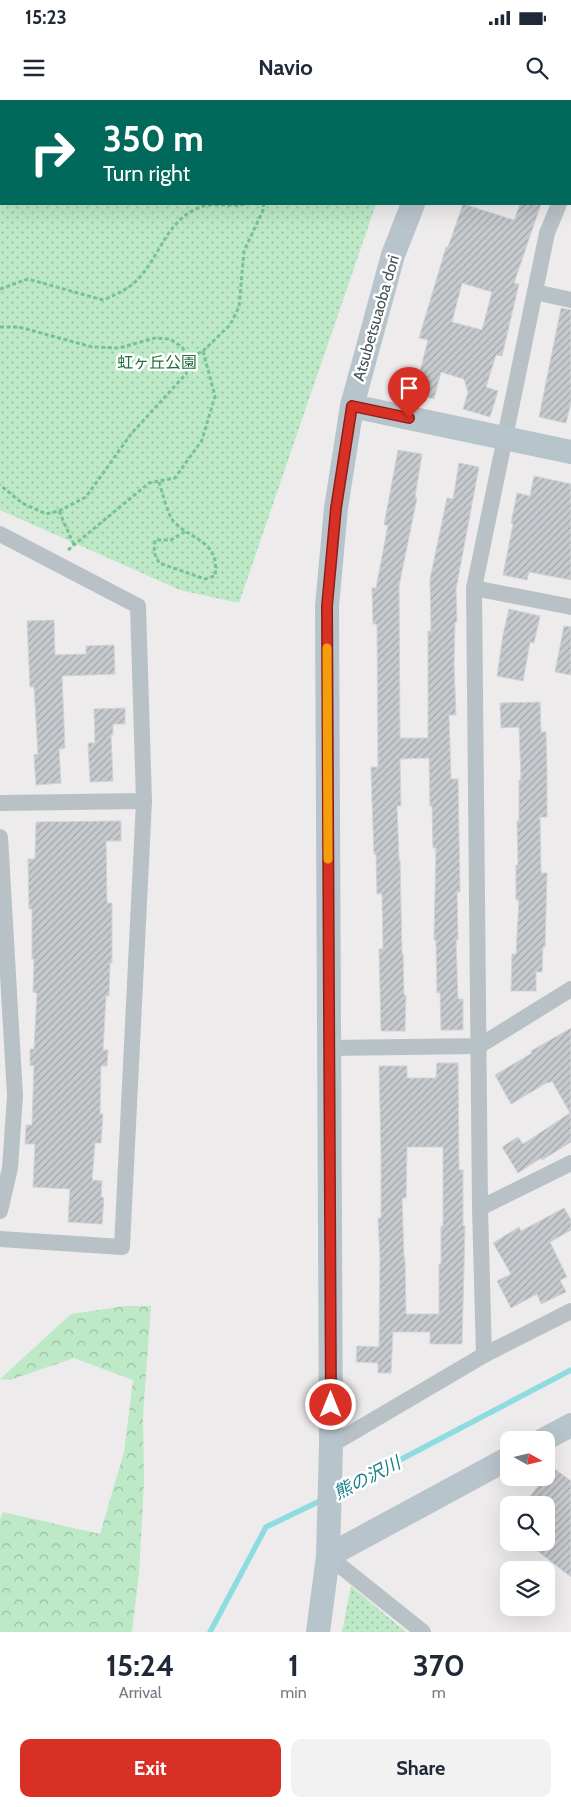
<!DOCTYPE html>
<html lang="en">
<head>
<meta charset="utf-8">
<style>
  body { margin:0; font-family:Cabin,"Noto Sans JP",sans-serif; background:#f2f2f3; color:#1f2937; height:100vh; display:flex; flex-direction:column; font-size:19px; white-space:nowrap }
  * { box-sizing:border-box; margin:0 }
  p { font-size:16px; color:#747a83 }
  .icon { flex:none; width:28px; height:28px; fill:none; stroke:currentColor; stroke-width:2; stroke-linecap:round; stroke-linejoin:round }
  .map { position:relative; height:1532px; overflow:hidden }
  .details { display:flex; flex-direction:column; background:#fff; flex:1 }
  .details>* { flex:none }
  .top-card { position:absolute; left:0px; top:0px; width:571px; height:105px; box-shadow:0 5px 20px #0002; background:#00695c; color:#fff; overflow:hidden }
  .needle { width:32px; rotate:98deg }
  .fabs { position:absolute; left:500px; top:1331px; display:grid; gap:10px }
  .fabs a { display:grid; place-items:center; width:55px; height:55px; border-radius:10px; background:#fff; box-shadow:0 5px 20px #0002; font-size:25px }
  .pin { position:absolute; display:grid; place-items:center; width:42px; height:42px; color:#fff; margin:-51px -21px; border-radius:50% 50% 50% 0; rotate:-45deg; box-shadow:0 0 5px #0007 }
  .pin .icon { rotate:45deg }
  .me { position:absolute; width:55px; margin:-28px; rotate:0deg; stroke-linejoin:round; filter:drop-shadow(0 0 4px #0008) }
  .turn { display:flex; align-items:center; gap:18px; height:105px; padding:0 20px; font-size:22px }
  .turn .icon { width:65px; height:65px; stroke-width:2.5 }
  .turn b { display:block; font-size:35px; line-height:42px }
  .eta { display:flex; justify-content:space-evenly; align-items:center; height:85px; text-align:center }
  .eta b { font-size:30px; font-weight:800; line-height:35px }
  .cta { display:flex; gap:10px; margin-top:auto; padding:10px 20px }
  .cta a { flex:1; height:58px; border-radius:10px; background:#d93025; color:#fff; font-size:20px; font-weight:800; line-height:58px; text-align:center }
  .cta a+a { background:#f2f2f3; color:#1f2937 }
  .status { display:flex; justify-content:space-between; align-items:center; height:35px; padding:0 25px; background:#fff; direction:ltr }
  .status svg { height:14px; fill:currentColor }
  header { display:flex; justify-content:space-between; align-items:center; height:65px; padding:0 20px; background:#fff; font-size:22px; font-weight:800 }
  .map>svg:first-child { display:block }
  .forest { fill:url(#forest-crowns) }
  .park { fill:url(#park-dots) }
  .water { fill:#8edce1 }
  .lines { fill:none; stroke-linecap:round; stroke-linejoin:round }
  .stream { stroke:#8edce1; stroke-width:5.5 }
  .building { fill:url(#building-hatch); stroke:#d0d3d6; fill-rule:evenodd }
  .path { stroke:#78c394; stroke-width:3; stroke-dasharray:4 2.5; stroke-linecap:butt }
  .street { stroke:#b8c2c6; stroke-width:16 }
  .secondary { stroke:#b8c4cc; stroke-width:24 }
  .route-casing { stroke:#8d1f18; stroke-width:12 }
  .route { stroke:#d93025; stroke-width:9 }
  .slow { stroke:#f59e0b; stroke-width:9 }
  .labels { text-anchor:middle; dominant-baseline:central; stroke-width:5; stroke-linejoin:round; paint-order:stroke }
  .street-label { font-size:16px; fill:#465156; stroke:#fff }
  .park-label { font-size:16px; fill:#1f6f3c; stroke:#fff }
  .water-label { font-size:18px; font-style:italic; fill:#198088; stroke:#fff }
</style>
</head>
<body>
<div class="status"><b>15:23</b><svg viewBox="0 0 49 12"><path d="M0 12V9h3v3zM5 12V6h3v6zM10 12V3h3v9zM15 12V0h3v12zM26 1h20v11H26zM47 4h2v5h-2z"/></svg></div>
<header><svg class="icon" aria-label="menu" viewBox="0 0 24 24"><path d="M4 6h16M4 12h16M4 18h16"/></svg>Navio<svg class="icon" aria-label="search" viewBox="0 0 24 24"><circle cx="10" cy="10" r="6"/><path d="M15 15l6 6"/></svg></header>
<div class="map">
<svg width="571" height="1532" viewBox="0 0 571 1532">
  <defs>
    <pattern id="forest-crowns" width="20" height="18" patternUnits="userSpaceOnUse" patternTransform="scale(1.25)"><rect width="20" height="18" fill="#bde9c7"/><path d="M2 6a3 3 0 1 1 6 0M12 15a3 3 0 1 1 6 0" fill="none" stroke="#9bbfa4"/></pattern>
    <pattern id="park-dots" width="8" height="8" patternUnits="userSpaceOnUse" patternTransform="scale(1.25)"><rect width="8" height="8" fill="#bde9c7"/><path d="M2 2h.1M6 6h.1" fill="none" stroke="#9bbfa4" stroke-width="1.8" stroke-linecap="round"/></pattern>
    <pattern id="building-hatch" width="6" height="6" patternUnits="userSpaceOnUse" patternTransform="scale(1.25)"><rect width="6" height="6" fill="#c6c9cd"/><path d="M-1 1l2-2M0 6l6-6M5 7l2-2" fill="none" stroke="#a3a6a9"/></pattern>
  </defs>
  <rect width="100%" height="100%" fill="#eeebec"/>
  <path class="forest" d="M125,1206H151L143,1315L144,1383L139,1474L132,1532H0V1420L3,1412L100,1434L124,1352L133,1280L74,1258L10,1280L0,1279L71,1214Z"/>
  <g class="park">
    <path d="M0,0H412L1,1V104H376L239,503L180,490L0,410Z"/>
    <path d="M351,1486L406,1532H342Z"/>
  </g>
  <path class="water" d="M0,0H118L1,1L0,51Z"/>
  <g class="lines">
    <g class="stream">
      <path d="M337,1393L571,1270"/>
      <path d="M210,1532L266,1427L324,1399"/>
    </g>
  </g>
  <g class="building">
    <path d="M463,104L514,120L520,104H541L514,183L519,184L502,256L496,255L486,287L498,291L490,317L463,309L468,292L464,279L441,272L434,299L414,294L428,240L419,238L446,147H448ZM462,183L492,192L482,230L452,222Z"/>
    <path d="M561,208L571,210V303L566,323L539,317Z"/>
    <path d="M398,350L422,354L415,397L417,398L399,486L400,638H428V531H431L430,479L447,398L453,399L459,363L479,367L456,489L457,522H455L454,566L456,615H449L451,679H458L460,792H457L458,840H456L458,899H463V930H441L440,892L437,893L436,840H434L436,748H433L432,706H430L429,658L400,659L401,706H397L399,760H400L402,854H403L404,895H406L405,931H381L379,849H383L382,794H377L376,754H374L372,700L371,667H378L377,524H373L372,488H376L388,425H384Z"/>
    <path d="M534,376L571,384V480L529,472L527,480L503,475L513,424L511,423L517,393L530,396Z"/>
    <path d="M509,509L540,516L534,543L530,542L523,581L497,576L503,535Z"/>
    <path d="M54,520L55,555L86,554V546L114,545L115,574L62,576L65,648L59,649L61,683L36,685L34,655L38,654L34,587H30L27,521Z"/>
    <path d="M564,526L571,527V575L555,572Z"/>
    <path d="M540,602L541,632H546L547,669V717H540L541,773H547L545,847H543L542,872H536V891H511L512,854H516L519,800H516V765H518L517,721H519V680H521L519,627L501,628L500,603Z"/>
    <path d="M125,608V624H113V635H111L113,681L90,682L88,643H95L94,609Z"/>
    <path d="M121,721V741H106L107,803H112V863H110L109,896H106L103,950H108L107,966H101L100,1014H103L101,1043H95L92,1080L102,1081L101,1097L104,1098L102,1124L68,1122L70,1089L33,1087L35,1044H25L26,1025H32L34,965L30,966V949H34L37,893L33,892L34,859H32V809H29L28,759H35L36,722Z"/>
    <path d="M571,928V1042L542,1060L541,1058L518,1073L502,1047L518,1037L523,1044L570,1013L552,981L549,983L548,982L511,1004L495,975L532,953L531,951Z"/>
    <path d="M437,963H458L459,1070H463V1126H465L462,1244H430V1232H393L391,1273H378V1263L356,1262L357,1246L379,1247L380,1158L378,1118H381V1054L379,966H407V978H436ZM407,1047H443V1126H441V1164H439V1214H406L405,1158H404L402,1098H406Z"/>
    <path d="M564,1108L571,1120V1130L550,1142L567,1177L560,1180L566,1192L541,1204L537,1194L511,1208L497,1181L511,1174L493,1143L519,1127L521,1131Z"/>
    <path d="M552,1367L571,1381V1477L526,1442H546V1405H524L544,1378H546V1375Z"/>
  </g>
  <g class="lines">
    <g class="path">
      <path d="M284,1V0"/>
      <path d="M0,189L28,179L103,200C117,194 129,189 139,178C160,155 167,121 198,108C213,101 229,108 244,104"/>
      <path d="M0,227H19L92,247L119,248L155,238L170,239L182,247L189,258L186,274L131,334L86,397L59,411L46,414L22,403L0,385"/>
      <path d="M203,251L230,225L239,207L244,151L264,108L263,104"/>
      <path d="M159,382C162,391 168,416 174,422C193,441 220,441 215,476L205,479L159,463L154,452L155,440H171L186,431"/>
      <path d="M59,411L74,445"/>
      <path d="M68,450L149,383L175,378L202,340L215,296L203,251L189,258"/>
    </g>
    <g class="street">
      <path d="M127,1V0"/>
      <path d="M570,76L571,74"/>
      <path d="M535,192L571,200"/>
      <path d="M0,434L138,506L144,701L122,1147L0,1139"/>
      <path d="M474,488L571,507"/>
      <path d="M0,703L144,701"/>
      <path d="M0,737L15,996L10,1068L0,1111"/>
      <path d="M329,948L479,946L571,889"/>
      <path d="M480,1108L571,1063"/>
      <path d="M484,1255L480,1108L474,488L547,133L559,104"/>
      <path d="M331,1345L484,1255L571,1211"/>
      <path d="M328,1456L423,1532"/>
    </g>
    <g class="secondary">
      <path d="M452,1L453,0"/>
      <path d="M352,306L571,352"/>
      <path d="M543,1340L571,1325"/>
      <path d="M328,1456L509,1358"/>
      <path d="M318,1532L328,1456L331,1345L327,506L336,408L352,306L393,155L413,104"/>
    </g>
  </g>
  <g class="lines">
    <defs>
      <path id="route" d="M331,1305L327,506L336,408L352,306L409,318"/>
    </defs>
    <use href="#route" class="route-casing"/>
    <use href="#route" class="route"/>
    <path class="slow" d="M327,548L328,759"/>
  </g>
  <g class="labels">
    <g class="street-label">
      <text transform="translate(376 218) rotate(-74)">Atsubetsuaoba dori</text>
    </g>
    <g class="park-label">
      <text x="157" y="262">虹ヶ丘公園</text>
    </g>
    <g class="water-label">
      <text transform="translate(367 1378) rotate(-27)">熊の沢川</text>
    </g>
  </g>
</svg>
<div class="fabs">
<a><svg class="needle" viewBox="-14 -14 28 28"><path d="M0-13l5 13h-10z" fill="#e53935"/><path d="M0 13l5-13h-10z" fill="#747a83"/></svg></a>
<a><svg class="icon" aria-label="search" viewBox="0 0 24 24"><circle cx="10" cy="10" r="6"/><path d="M15 15l6 6"/></svg></a>
<a><svg class="icon" aria-label="layers" viewBox="0 0 24 24"><path d="M12 4l9 5-9 5-9-5zM3 14l9 5 9-5"/></svg></a>
</div>
<div class="pin" style="left:409px;top:318px;background:#d93025"><svg class="icon" aria-label="arrive" viewBox="0 0 24 24"><path d="M6 21V4h12l-3 4 3 4H6"/></svg></div>
<svg class="me" style="left:331px;top:1305px" viewBox="-20 -20 40 40"><circle r="17" fill="#d93025" stroke="#fff" stroke-width="3"/><path d="M0-11L8 9 0 5-8 9z" fill="#fff"/></svg>
<div class="top-card">
<div class="turn"><svg class="icon" aria-label="right" viewBox="0 0 24 24"><path d="M7 20v-9h11M14 6l5 5-5 5"/></svg><div><b>350 m</b>Turn right</div></div>
</div>
</div>
<section class="details">
<div class="eta">
<div><b>15:24</b><p>Arrival</p></div>
<div><b>1</b><p>min</p></div>
<div><b>370</b><p>m</p></div>
</div>
<div class="cta"><a>Exit</a><a>Share</a></div>
</section>
</body>
</html>
